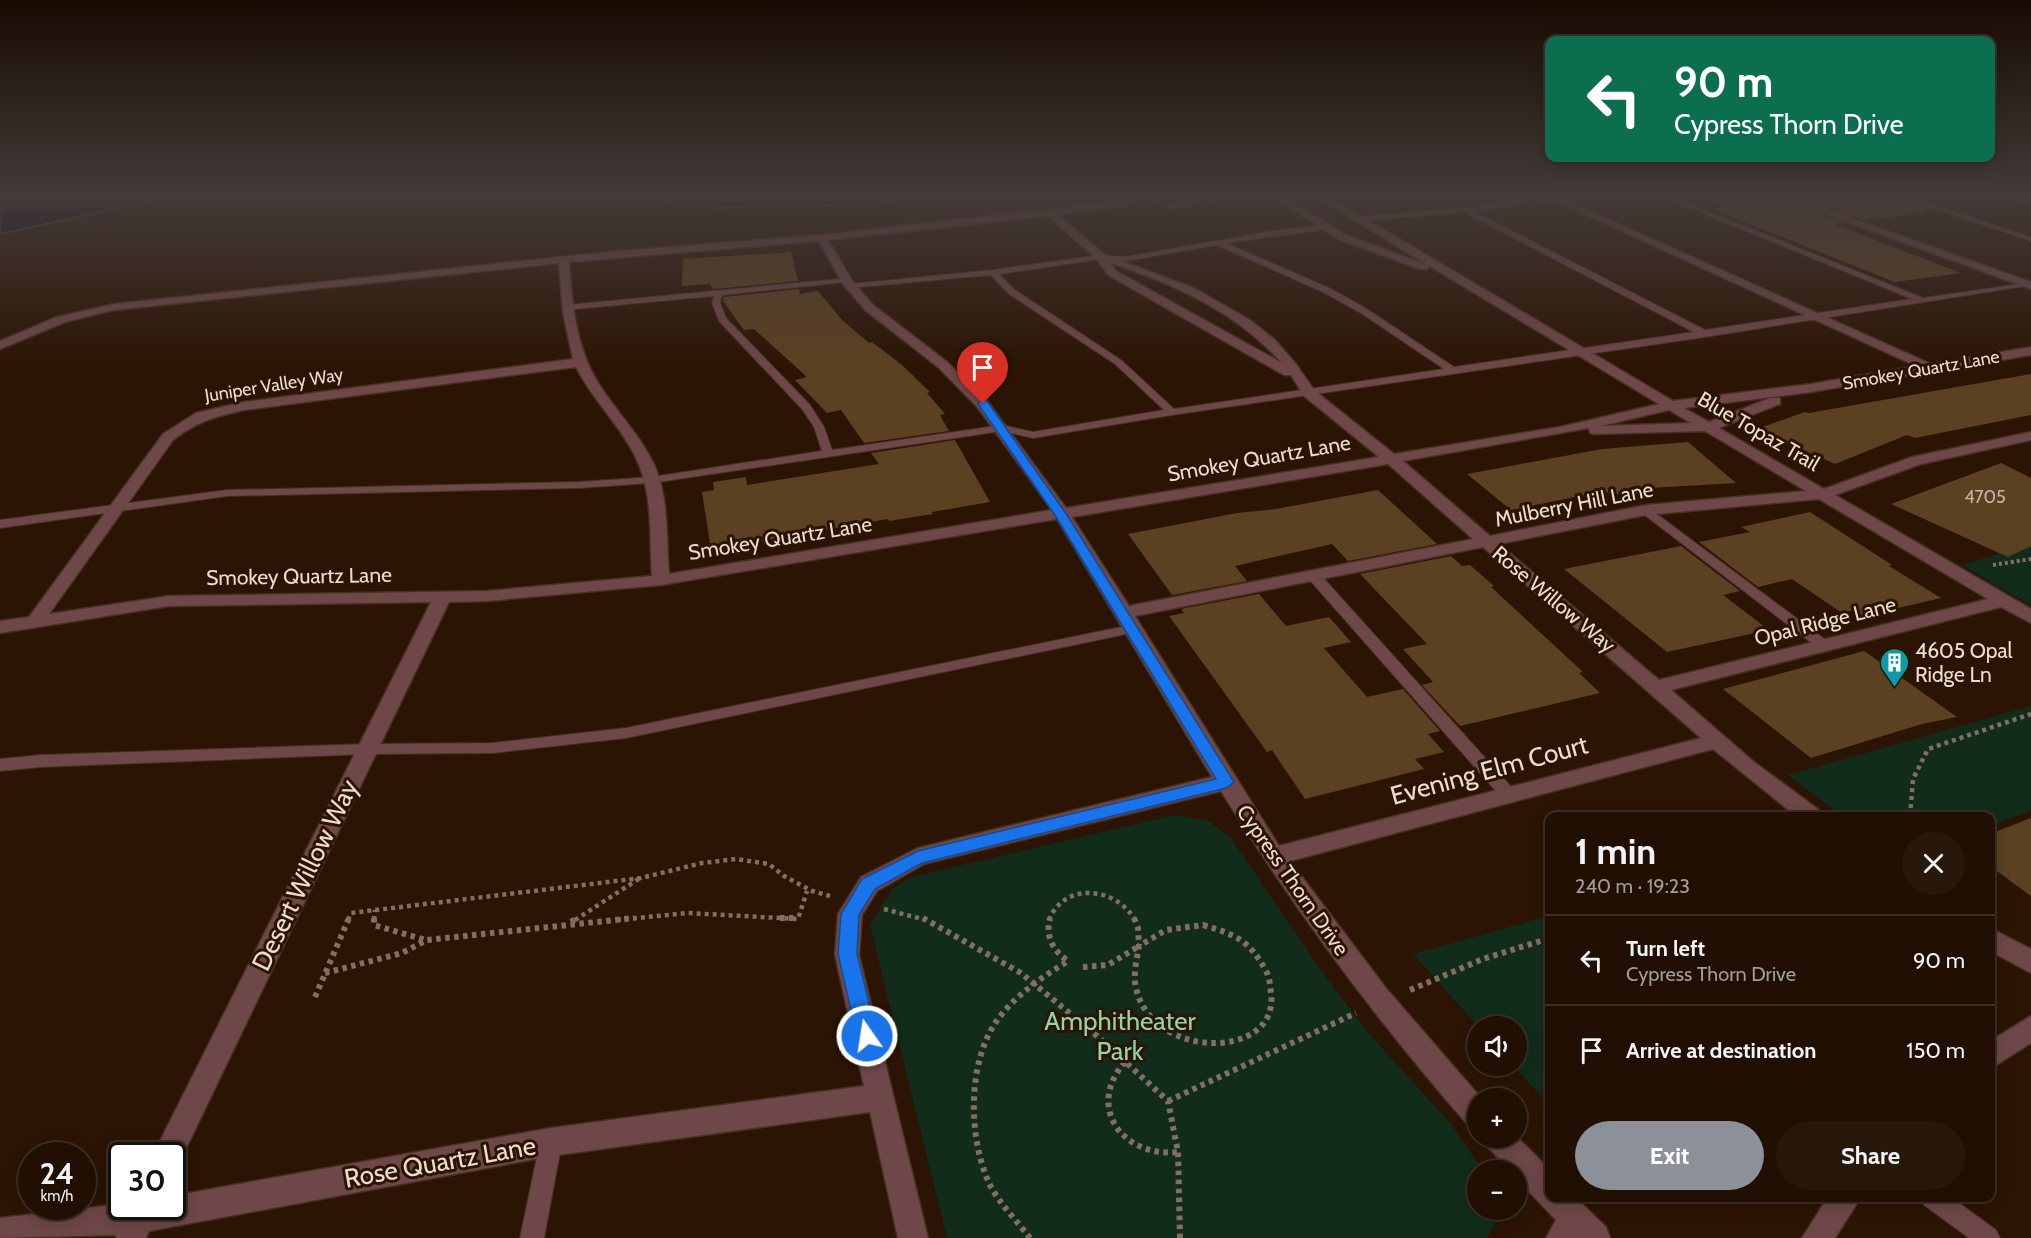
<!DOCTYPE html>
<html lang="en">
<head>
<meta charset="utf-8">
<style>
  body { margin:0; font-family:Cabin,sans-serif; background:#28180c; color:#f1f3f6; height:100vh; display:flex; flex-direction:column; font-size:22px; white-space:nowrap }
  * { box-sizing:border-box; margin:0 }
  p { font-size:20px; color:#a29c99 }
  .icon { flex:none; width:33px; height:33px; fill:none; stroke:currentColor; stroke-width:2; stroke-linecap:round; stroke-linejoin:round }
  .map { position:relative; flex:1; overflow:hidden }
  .panel { position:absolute; left:1545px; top:812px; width:450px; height:390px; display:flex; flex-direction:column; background:#200f02; border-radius:12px; box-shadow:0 3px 15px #0003,0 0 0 2px #3d2f24 }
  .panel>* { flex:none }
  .hud { position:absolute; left:1545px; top:36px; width:450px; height:126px; border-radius:12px; box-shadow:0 3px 15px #0003,0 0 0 2px #3d2f24; background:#0b6e4f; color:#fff; overflow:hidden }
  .controls { position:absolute; left:1467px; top:1016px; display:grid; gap:12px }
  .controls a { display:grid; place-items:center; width:60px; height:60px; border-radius:50%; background:#200f02; box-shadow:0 3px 15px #0003,0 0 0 2px #3d2f24; font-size:30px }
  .speed { position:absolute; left:18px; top:1142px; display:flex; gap:12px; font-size:30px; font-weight:700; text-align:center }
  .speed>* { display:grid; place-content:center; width:78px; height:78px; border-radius:50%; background:#200f02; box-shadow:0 3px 15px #0003,0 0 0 2px #3d2f24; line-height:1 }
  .speed small { font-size:15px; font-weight:400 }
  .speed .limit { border:3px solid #111; border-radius:9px; background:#fff; color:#111 }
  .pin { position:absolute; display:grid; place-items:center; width:51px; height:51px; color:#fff; margin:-62px -26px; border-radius:50% 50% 50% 0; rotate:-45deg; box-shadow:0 0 6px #0007 }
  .pin .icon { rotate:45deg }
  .me { position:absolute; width:66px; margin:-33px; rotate:347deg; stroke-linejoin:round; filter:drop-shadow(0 0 4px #0008) }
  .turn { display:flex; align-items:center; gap:21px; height:126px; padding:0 30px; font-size:27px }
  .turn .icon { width:78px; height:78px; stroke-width:2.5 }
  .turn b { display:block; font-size:42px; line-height:51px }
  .round { display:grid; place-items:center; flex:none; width:63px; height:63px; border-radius:32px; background:#28180c }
  .summary { display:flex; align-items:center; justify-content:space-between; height:102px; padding:0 30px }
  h1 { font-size:36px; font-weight:700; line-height:45px }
  .action { display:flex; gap:12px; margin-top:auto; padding:12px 30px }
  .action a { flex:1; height:69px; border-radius:36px; background:#8c9099; color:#fff; font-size:24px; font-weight:700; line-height:69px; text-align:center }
  .action a+a { background:#28180c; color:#f1f3f6 }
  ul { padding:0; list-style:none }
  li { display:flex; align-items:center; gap:18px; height:90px; padding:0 30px; border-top:2px solid #3d2f24 }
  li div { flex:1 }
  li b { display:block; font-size:22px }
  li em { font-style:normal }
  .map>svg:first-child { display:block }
  .green { fill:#122c1c }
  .water { fill:#000411; stroke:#47454b; stroke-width:1.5 }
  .building { fill:#5b4121 }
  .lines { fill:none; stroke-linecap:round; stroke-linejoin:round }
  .lane-casing { stroke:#463020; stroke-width:2 }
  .street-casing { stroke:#463020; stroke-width:3 }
  .secondary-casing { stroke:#463020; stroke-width:3 }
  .path-far2 { stroke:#836f61; stroke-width:4; stroke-dasharray:3 3; stroke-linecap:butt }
  .path-far1 { stroke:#836f61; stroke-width:4.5; stroke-dasharray:4 4; stroke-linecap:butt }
  .path { stroke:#836f61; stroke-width:6; stroke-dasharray:4.5 4.5; stroke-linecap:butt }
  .lane { fill:#6e4748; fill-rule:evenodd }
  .street { fill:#6e4748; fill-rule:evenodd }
  .secondary { fill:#9d5f62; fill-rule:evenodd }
  .route { fill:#1a73e8; stroke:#114b97; stroke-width:1.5 }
  .labels { text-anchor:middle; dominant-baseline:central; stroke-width:6; stroke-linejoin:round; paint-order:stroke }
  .far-street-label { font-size:18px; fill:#eddcd1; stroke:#2b1403 }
  .number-label { font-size:18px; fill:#c8b5a5 }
  .street-label { font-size:21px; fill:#eddcd1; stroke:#2b1403 }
  .poi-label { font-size:21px; fill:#eddcd1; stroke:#2b1403; text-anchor:start }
  .near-street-label { font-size:26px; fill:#eddcd1; stroke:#2b1403 }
  .near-park-label { font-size:26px; fill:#93d3a8; stroke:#2b1403 }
</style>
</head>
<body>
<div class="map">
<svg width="2031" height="1238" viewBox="0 0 2031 1238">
  <rect width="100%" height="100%" fill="#2b1403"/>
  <g class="green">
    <path d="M2031,544V605L1962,565Z"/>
    <path d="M2031,706V810L1991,826L1990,816H1842L1788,775Z"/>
    <path d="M1174,815L1207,820L1231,838L1325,976L1371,1036L1451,1124L1483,1170H1478V1209H1495V1223L1487,1238H947L870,925L892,889L912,877Z"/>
    <path d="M1549,916H1550L1549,1105L1513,1065H1516V1026H1478L1413,954Z"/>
  </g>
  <g class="water">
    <path d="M0,196H171L0,234Z"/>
    <path d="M641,196H941L841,205L710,208Z"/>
  </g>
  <g class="building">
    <path d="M1697,196H1774L1843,223L1834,224L1961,273L1895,282L1712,209L1723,207Z"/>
    <path d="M1795,196H1895L1925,208L1926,212L1864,220Z"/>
    <path d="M791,252L798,281L713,289L710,284L682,286L683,259Z"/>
    <path d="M799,289L800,294L818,291L842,320L869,343L872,342L902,365L930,392L927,393L945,414L940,415L949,431L864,443L841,410L827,413L795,380L807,377L754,329L744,330L723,301L724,297Z"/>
    <path d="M2031,374V415L1915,438L1907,435L1835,464L1757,429L1805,412L1809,413Z"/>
    <path d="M955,440L990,502L932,512L933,514L889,521L888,519L711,550L702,492L714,490L713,482L746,477L747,485L879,464L871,453Z"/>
    <path d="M1688,442L1736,483L1650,488L1611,495L1605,491L1511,510L1467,474L1602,449Z"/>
    <path d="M2001,463L2031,478V546L2008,557L1891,504Z"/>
    <path d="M1378,490L1437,544L1348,561L1332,544L1235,566L1247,581L1172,595L1128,534L1237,513L1276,509Z"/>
    <path d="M1810,512L1892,565L1889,566L1941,598L1856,618L1854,610L1842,613L1792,579L1758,587L1699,542L1750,532L1741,527Z"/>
    <path d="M1681,546L1740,591L1723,595L1769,630L1667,652L1564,569Z"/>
    <path d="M1451,556L1462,566L1470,565L1494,586L1491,587L1583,672L1579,673L1600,693L1460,726L1422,685L1433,682L1403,649L1427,644L1360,574Z"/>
    <path d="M1259,594L1286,626L1329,617L1351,642L1324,648L1367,697L1403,689L1440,731L1428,734L1444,752L1415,759L1424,769L1305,799L1272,750L1267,752L1169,616L1184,613L1181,609Z"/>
    <path d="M1864,651L1957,717L1922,724L1811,758L1723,689Z"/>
    <path d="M2031,818V896L1990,866V834Z"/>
  </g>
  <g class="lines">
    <defs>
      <g id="lane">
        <path d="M1564,196H1580L1473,211L1705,330L1912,299L1661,196H1669L1923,298L2027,283L2031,285L1705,337L1172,415L1033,438L1002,431L652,483L578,488L227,496L0,528V520L227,490L578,482L652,477L822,451L814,427L802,409L719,321L712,303L714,296L564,310V306L567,305L849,278V282H846L722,295L720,303L726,318L810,405L824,427L832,450L1002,425L1033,432L1164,410L1115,364L1009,294L991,275L848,288V284H851L993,270L1101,255L1125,257L1278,230L1326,225L1330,227L1329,229L1226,243L1329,288L1367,309L1454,367L1694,332L1464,212L1359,221L1355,219L1359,217L1465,208ZM1217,245L1323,292L1361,313L1444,369L1174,409L1121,360L1015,290L999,274L1101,259L1125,261Z"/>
        <path d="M1897,196H1906L2031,237V241Z"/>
        <path d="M1646,506L1827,641L1829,644L1827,647H1817L1642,513L1640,510Z"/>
        <path d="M1313,571L1318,572L1514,790L1516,794L1514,798L1508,800L1502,798L1308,578L1307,575Z"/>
        <path d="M1131,625L1138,629L1136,632L626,738L493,753L367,754L41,767L0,771V759L41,755L367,744L493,743L626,728Z"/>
        <path d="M551,1131L559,1134L562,1142L544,1238H520L540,1142L543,1134Z"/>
        <path d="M1921,1197H1951L1996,1230L2000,1238H1969L1924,1205Z"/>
      </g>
      <g id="street">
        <path d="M1164,196H1188L1058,215L1105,255L1194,288L1250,320L1275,340L1296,364L1314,390L1394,454L1560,427L1659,404L1428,265V269H1420L1338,239L1272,196H1282L1346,235L1427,265L1316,196H1327L1673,401L1811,384L1916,366L1545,196H1556L1931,364L2031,347V355L1811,392L1684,408L1709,422L1770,398H1780V404L1719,428L1824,489L1912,457L2031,432V440L1921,464L1835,495L2031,609V623L2001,607L1671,690L1754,762L1819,810L1822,816H1796L1713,749L1290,861L1385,987L1481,1098H1478V1128L1468,1125C1376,1020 1294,909 1221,791L924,864L877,891L862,915L859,955L928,1238H898L870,1112L551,1156L149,1231L146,1238H116V1235L0,1238V1218L122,1204L172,1206V1196L551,1128L864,1086L835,955L838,914L861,877L918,848L1212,777L1057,519L661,585L487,601L449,602L178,1165L172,1168V1155H153L158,1145L431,602L169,606L0,633V621L29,617L163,434L196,413L244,402L573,359L563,313L559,263L114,310L65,322L0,349V341L57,317L114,304L618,251L822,235ZM1048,216L1097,259L1108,275L1284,375H1291L1304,396L1379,457L1066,508L988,402L946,361L873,305L853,282L828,240ZM819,241L843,284L865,310L938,367L978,408L1052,510L669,574C666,539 669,502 656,469C642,436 615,411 597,381C576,347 572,303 569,262ZM1111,263C1175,284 1236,312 1282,363L1116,271ZM576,367C592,399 619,424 635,456C654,493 649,536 652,576L487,591L169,596L49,614L173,440C198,421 214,417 244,410ZM1669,410L1691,423L1601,426ZM1589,428L1590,433L1595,434L1705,431L1806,491L1646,505L1490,536L1403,461ZM1388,464L1473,539L1129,606L1072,517ZM1819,499L1988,599L1659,680L1499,544L1646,515ZM1483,547L1701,738L1279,846L1135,616Z"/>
        <path d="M1217,196H1237L1170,209L1165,206Z"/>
        <path d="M1776,196H1789L2031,282V289Z"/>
        <path d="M1990,928L2031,949V973L1990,951Z"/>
        <path d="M2031,1016V1043L1990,1069V1041Z"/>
        <path d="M1516,1136L1550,1170V1197H1575L1606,1227L1610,1238H1546L1556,1220L1516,1178V1170H1509L1488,1147L1484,1137Z"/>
        <path d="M1828,1197H1861L1835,1238H1802Z"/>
      </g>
      <path id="secondary" d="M2011,196L2031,197V203L2013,198Z"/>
    </defs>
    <use href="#lane" class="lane-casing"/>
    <use href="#street" class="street-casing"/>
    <use href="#secondary" class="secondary-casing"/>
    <path class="path-far2" d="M1993,565L2031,559"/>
    <g class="path-far1">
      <path d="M1910,816L1913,779L1928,749L2031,714"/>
      <path d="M884,909L926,920"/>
      <path d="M348,920L351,913L641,878L702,863L736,859L769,864L784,876L812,891L830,896"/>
      <path d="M374,920L375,910"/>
      <path d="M575,920L640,878"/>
      <path d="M617,920L688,913L798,919L807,891"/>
      <path d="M1049,920C1065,880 1117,888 1135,920"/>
    </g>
    <g class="path">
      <path d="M374,918V925L426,940"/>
      <path d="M780,918H798"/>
      <path d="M923,918L1021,973L1096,1035L1168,1101L1178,1152L1180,1238"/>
      <path d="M1134,918L1138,928L1139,946"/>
      <path d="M571,922L577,918"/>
      <path d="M1203,925C1235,934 1250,941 1266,971C1270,978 1270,986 1271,993C1280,1062 1145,1061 1135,982C1134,970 1137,958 1139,946L1166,930Z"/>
      <path d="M1083,967L1108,965L1139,946"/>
      <path d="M325,973L402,953L427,940L634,918"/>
      <path d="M1410,990L1483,959L1550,938"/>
      <path d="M315,997L349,918"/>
      <path d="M1125,1062C1085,1107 1123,1158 1178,1152"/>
      <path d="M1168,1101L1356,1013"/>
      <path d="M1030,1238C1017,1221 998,1202 989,1183C968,1137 967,1061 998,1019C1017,994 1042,977 1068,961C1053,951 1045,936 1050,918"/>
    </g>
    <use href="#lane" class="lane"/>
    <use href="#street" class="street"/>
    <use href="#secondary" class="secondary"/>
  </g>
  <linearGradient id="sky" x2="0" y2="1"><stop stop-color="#180b02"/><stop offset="0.53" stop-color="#443a39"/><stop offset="1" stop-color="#443a39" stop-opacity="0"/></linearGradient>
  <rect width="2031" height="369" fill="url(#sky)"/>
  <path class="route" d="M980,401H987L1067,515L1234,782L1226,788L922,863L875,889L859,915L857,954L877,1036L874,1042L867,1045L860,1042L857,1036L838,954L841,914L862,879L918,851L1216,779L1055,515L978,404Z"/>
  <defs>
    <symbol id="building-pin" viewBox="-11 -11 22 30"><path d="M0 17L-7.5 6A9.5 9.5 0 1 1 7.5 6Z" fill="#0f9aa8" stroke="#2b1403"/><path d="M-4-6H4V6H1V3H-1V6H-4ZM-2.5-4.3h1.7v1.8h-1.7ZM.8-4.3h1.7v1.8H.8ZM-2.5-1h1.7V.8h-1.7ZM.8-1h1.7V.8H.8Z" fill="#fff"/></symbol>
  </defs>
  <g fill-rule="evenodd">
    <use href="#building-pin" x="1878" y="646" width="33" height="45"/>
  </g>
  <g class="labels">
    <g class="far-street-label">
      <text transform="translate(1921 370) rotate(-10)">Smokey Quartz Lane</text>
      <text transform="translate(274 385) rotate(-9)">Juniper Valley Way</text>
    </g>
    <g class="number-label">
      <text x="1985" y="497">4705</text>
    </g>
    <g class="street-label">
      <text transform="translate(1759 431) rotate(30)">Blue Topaz Trail</text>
      <text transform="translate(1259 458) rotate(-10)">Smokey Quartz Lane</text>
      <text transform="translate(1574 504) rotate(-11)">Mulberry Hill Lane</text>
      <text transform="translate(780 538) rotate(-9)">Smokey Quartz Lane</text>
      <text transform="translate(299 576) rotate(-1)">Smokey Quartz Lane</text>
      <text transform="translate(1554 599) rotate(40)">Rose Willow Way</text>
      <text transform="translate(1825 621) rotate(-14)">Opal Ridge Lane</text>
      <text transform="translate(1293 880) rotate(55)">Cypress Thorn Drive</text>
    </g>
    <g class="poi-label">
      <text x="1915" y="650">4605 Opal<tspan x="1915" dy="24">Ridge Ln</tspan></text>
    </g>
    <g class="near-street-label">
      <text transform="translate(1489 770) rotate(-15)">Evening Elm Court</text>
      <text transform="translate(305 875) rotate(-64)">Desert Willow Way</text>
      <text transform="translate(440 1162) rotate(-10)">Rose Quartz Lane</text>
    </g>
    <g class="near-park-label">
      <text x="1120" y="1021">Amphitheater<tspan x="1120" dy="30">Park</tspan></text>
    </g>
  </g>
</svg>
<div class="controls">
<a><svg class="icon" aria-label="sound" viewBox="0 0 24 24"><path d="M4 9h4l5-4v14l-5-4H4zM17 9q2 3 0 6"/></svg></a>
<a>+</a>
<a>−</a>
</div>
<div class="speed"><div>24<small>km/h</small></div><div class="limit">30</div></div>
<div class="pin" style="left:983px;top:404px;background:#d93025"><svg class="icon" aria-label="arrive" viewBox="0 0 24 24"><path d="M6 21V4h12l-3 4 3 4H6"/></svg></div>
<svg class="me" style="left:867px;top:1036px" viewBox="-20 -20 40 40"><circle r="17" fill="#1a73e8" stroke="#fff" stroke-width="3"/><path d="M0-11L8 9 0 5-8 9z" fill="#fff"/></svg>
<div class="hud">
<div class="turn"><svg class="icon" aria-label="left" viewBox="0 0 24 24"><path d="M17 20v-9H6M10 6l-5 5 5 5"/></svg><div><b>90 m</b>Cypress Thorn Drive</div></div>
</div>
<section class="panel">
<div class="summary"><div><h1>1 min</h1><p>240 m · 19:23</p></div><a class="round"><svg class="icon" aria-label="close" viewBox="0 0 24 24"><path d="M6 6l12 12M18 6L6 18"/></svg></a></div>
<ul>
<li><svg class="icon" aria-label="left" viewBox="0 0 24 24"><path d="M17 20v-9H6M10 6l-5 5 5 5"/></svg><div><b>Turn left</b><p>Cypress Thorn Drive</p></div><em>90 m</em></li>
<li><svg class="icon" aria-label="arrive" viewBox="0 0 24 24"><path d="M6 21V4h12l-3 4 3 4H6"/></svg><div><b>Arrive at destination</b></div><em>150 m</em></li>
</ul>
<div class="action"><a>Exit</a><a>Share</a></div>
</section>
</div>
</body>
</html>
